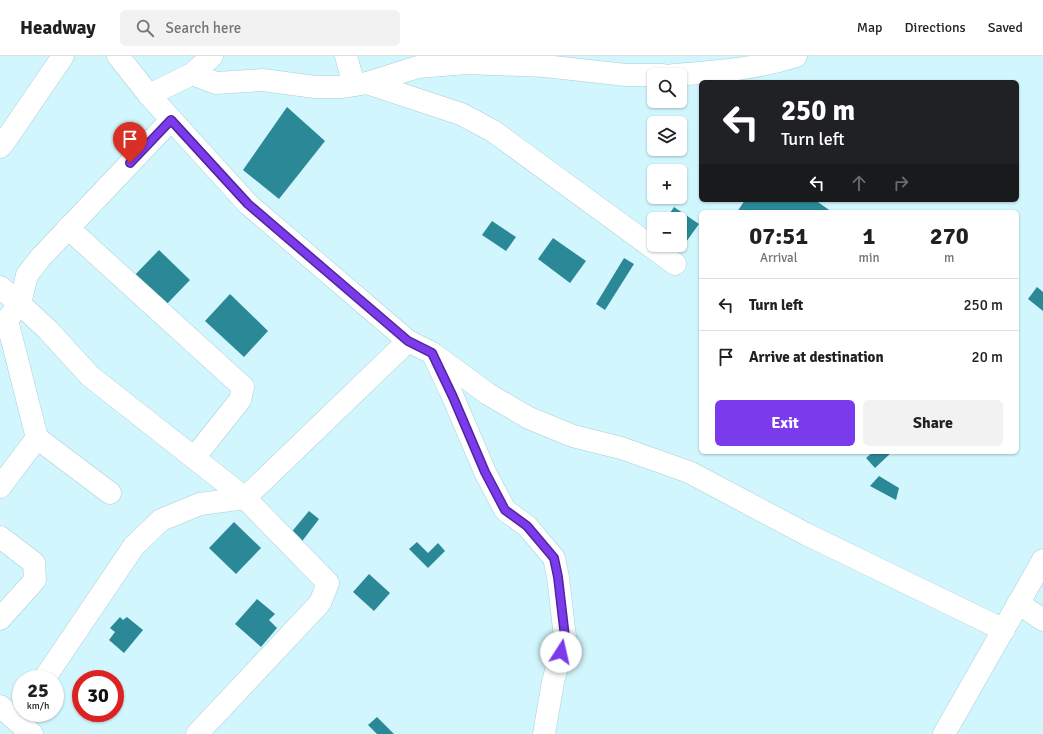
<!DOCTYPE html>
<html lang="en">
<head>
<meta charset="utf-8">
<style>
  body { margin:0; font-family:Signika,sans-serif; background:#f2f2f2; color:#202124; height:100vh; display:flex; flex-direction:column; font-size:15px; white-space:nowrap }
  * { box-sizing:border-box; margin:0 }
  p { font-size:13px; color:#757577 }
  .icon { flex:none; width:22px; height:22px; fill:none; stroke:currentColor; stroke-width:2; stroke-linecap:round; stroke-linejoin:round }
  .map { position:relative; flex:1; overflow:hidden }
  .panel { position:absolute; left:699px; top:154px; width:320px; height:244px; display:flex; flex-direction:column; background:#fff; border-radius:6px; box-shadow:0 1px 3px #0004 }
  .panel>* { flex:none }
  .banner { position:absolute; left:699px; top:24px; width:320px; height:122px; border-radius:6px; box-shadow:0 1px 3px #0004; background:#202124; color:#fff; overflow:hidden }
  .tools { position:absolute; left:647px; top:12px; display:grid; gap:8px }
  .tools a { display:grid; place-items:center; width:40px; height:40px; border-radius:6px; background:#fff; box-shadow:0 1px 3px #0004; font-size:20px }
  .speed { position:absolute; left:12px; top:614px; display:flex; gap:8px; font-size:20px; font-weight:700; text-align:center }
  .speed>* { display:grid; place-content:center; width:52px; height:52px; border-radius:50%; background:#fff; box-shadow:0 1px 3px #0004; line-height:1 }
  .speed small { font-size:10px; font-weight:400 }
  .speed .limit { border:6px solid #d22; background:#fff; color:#111 }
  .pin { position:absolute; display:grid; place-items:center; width:34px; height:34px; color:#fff; margin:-41px -17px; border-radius:50% 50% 50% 0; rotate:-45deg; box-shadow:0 0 4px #0007 }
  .pin .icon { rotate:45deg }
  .me { position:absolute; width:44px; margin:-22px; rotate:10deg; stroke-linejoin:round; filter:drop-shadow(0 0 3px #0008) }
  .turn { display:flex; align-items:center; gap:14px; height:84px; padding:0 16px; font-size:18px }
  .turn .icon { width:52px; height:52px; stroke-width:2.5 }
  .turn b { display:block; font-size:28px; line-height:34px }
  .lanes { display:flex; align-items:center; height:38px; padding:0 16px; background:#0003; justify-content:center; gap:20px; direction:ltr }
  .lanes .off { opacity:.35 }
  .eta { display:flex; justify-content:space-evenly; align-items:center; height:68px; text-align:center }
  .eta b { font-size:24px; font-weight:700; line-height:28px }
  .action { display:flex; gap:8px; margin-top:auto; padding:8px 16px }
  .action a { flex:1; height:46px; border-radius:6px; background:#7c3aed; color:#fff; font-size:16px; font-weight:700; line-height:46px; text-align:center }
  .action a+a { background:#f2f2f2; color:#202124 }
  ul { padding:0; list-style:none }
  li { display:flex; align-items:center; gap:12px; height:52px; padding:0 16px; border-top:1px solid #e0e0e0 }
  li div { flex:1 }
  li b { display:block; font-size:15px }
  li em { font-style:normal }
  header { display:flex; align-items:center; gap:24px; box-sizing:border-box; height:56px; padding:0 20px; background:#fff; border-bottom:1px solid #e0e0e0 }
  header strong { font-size:19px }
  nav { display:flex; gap:22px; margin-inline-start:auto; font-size:14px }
  .search { width:280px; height:36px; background:#f2f2f2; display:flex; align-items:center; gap:10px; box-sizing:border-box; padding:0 14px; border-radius:6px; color:#757577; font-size:15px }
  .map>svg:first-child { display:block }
  .building { fill:#2b8997 }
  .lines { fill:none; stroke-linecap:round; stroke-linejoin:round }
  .minor-casing { stroke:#abced4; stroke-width:23 }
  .minor { stroke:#fff; stroke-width:22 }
  .route-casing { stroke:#51269a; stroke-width:10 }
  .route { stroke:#7c3aed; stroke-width:7 }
</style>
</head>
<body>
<header>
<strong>Headway</strong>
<div class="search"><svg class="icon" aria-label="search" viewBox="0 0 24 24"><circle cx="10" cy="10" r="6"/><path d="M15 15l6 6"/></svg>Search here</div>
<nav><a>Map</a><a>Directions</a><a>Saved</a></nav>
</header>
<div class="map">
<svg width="1043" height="678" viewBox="0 0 1043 678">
  <rect width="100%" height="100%" fill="#d2f6fd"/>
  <g class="building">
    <path d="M287,51L325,85L279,143L243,114Z"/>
    <path d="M745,144H815L832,156H737Z"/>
    <path d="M674,151L699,168L681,193L676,189H680V163H666Z"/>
    <path d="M492,165L516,181L506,195L482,179Z"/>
    <path d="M553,182L586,205L570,227L538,203Z"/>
    <path d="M159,194L190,224L163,252L133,221Z"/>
    <path d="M624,202L634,208L605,254L596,248Z"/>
    <path d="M1037,231L1043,236V255L1028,243Z"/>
    <path d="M230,238L268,275L244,301L205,265Z"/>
    <path d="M873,396H892L875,412L866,402Z"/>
    <path d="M879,420L899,432L896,444L870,430Z"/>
    <path d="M309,455L319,463L300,488L289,479Z"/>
    <path d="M234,466L261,492L236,518L209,492Z"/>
    <path d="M417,486L428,497L438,487L445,495L428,512L409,493Z"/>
    <path d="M369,518L390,537L374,555L353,536Z"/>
    <path d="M257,543L275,558L269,564L277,572L261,591L235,568Z"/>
    <path d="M120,561L123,564L127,561L143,574L124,597L109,584L115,576L110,572Z"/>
    <path d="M377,661L394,678H377L368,669Z"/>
  </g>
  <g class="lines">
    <defs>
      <g id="minor">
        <path d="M118,0L149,39L248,148L408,285L432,297L488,338L529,362L573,380L621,392L689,416L806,478L1004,574"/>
        <path d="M346,0L354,29"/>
        <path d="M192,18L216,27L263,24L315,31H343L367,27L418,11L467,7L545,10L626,19H663"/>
        <path d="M674,19C715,16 756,13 796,0"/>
        <path d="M367,27L461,58L493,75L675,208"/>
        <path d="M149,39L192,18L212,0"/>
        <path d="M0,91L5,85L63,0"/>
        <path d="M68,172L243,331L240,344L194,402"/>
        <path d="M0,231L20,248L27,219L41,201L171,64"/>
        <path d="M0,272L20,248L48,274L90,320L245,442L328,527L320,547L197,678"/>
        <path d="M433,298L453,341L485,416L505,454L527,470L554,502L558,521L565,581L553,626L544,678"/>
        <path d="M37,382L110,437"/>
        <path d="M0,431L37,382L7,264"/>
        <path d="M0,481L34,507L35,524L0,563"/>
        <path d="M1018,547L1043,564"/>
        <path d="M44,623L134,490L161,464L200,448L245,442L408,285"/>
        <path d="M0,650L32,678"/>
        <path d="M944,678L1043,504"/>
      </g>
    </defs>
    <use href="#minor" class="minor-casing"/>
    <use href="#minor" class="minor"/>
  </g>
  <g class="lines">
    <defs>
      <path id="route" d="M130,107L171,64L248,148L408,285L432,297L453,341L485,416L505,454L527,470L554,502L558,521L565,581L561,596"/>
    </defs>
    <use href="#route" class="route-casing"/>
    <use href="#route" class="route"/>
  </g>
</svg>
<div class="tools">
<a><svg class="icon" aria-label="search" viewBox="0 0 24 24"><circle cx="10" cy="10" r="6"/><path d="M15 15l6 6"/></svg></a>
<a><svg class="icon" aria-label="layers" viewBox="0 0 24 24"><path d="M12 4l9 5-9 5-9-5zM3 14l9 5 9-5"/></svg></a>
<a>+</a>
<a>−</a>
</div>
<div class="speed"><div>25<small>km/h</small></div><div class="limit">30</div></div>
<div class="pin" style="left:130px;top:107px;background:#d93025"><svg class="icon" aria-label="arrive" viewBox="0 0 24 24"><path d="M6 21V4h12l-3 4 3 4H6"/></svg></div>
<svg class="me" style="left:561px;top:596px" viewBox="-20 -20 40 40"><circle r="19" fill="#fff"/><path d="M0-13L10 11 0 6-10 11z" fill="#7c3aed"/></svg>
<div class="banner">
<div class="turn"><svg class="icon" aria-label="left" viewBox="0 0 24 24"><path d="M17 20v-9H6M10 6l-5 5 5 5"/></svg><div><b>250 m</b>Turn left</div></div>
<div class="lanes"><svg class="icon" aria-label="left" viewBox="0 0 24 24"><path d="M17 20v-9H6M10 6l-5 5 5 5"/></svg><svg class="icon off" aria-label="ahead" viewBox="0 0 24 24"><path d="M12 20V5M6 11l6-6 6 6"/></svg><svg class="icon off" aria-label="right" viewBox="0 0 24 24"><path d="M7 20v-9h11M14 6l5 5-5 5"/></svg></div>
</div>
<section class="panel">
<div class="eta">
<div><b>07:51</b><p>Arrival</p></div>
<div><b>1</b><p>min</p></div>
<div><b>270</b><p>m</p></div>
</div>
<ul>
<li><svg class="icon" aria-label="left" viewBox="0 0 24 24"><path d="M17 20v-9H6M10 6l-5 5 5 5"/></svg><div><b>Turn left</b></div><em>250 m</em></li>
<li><svg class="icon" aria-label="arrive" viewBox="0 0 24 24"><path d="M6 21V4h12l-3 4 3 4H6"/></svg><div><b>Arrive at destination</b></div><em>20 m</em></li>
</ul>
<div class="action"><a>Exit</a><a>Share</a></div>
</section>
</div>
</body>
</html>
